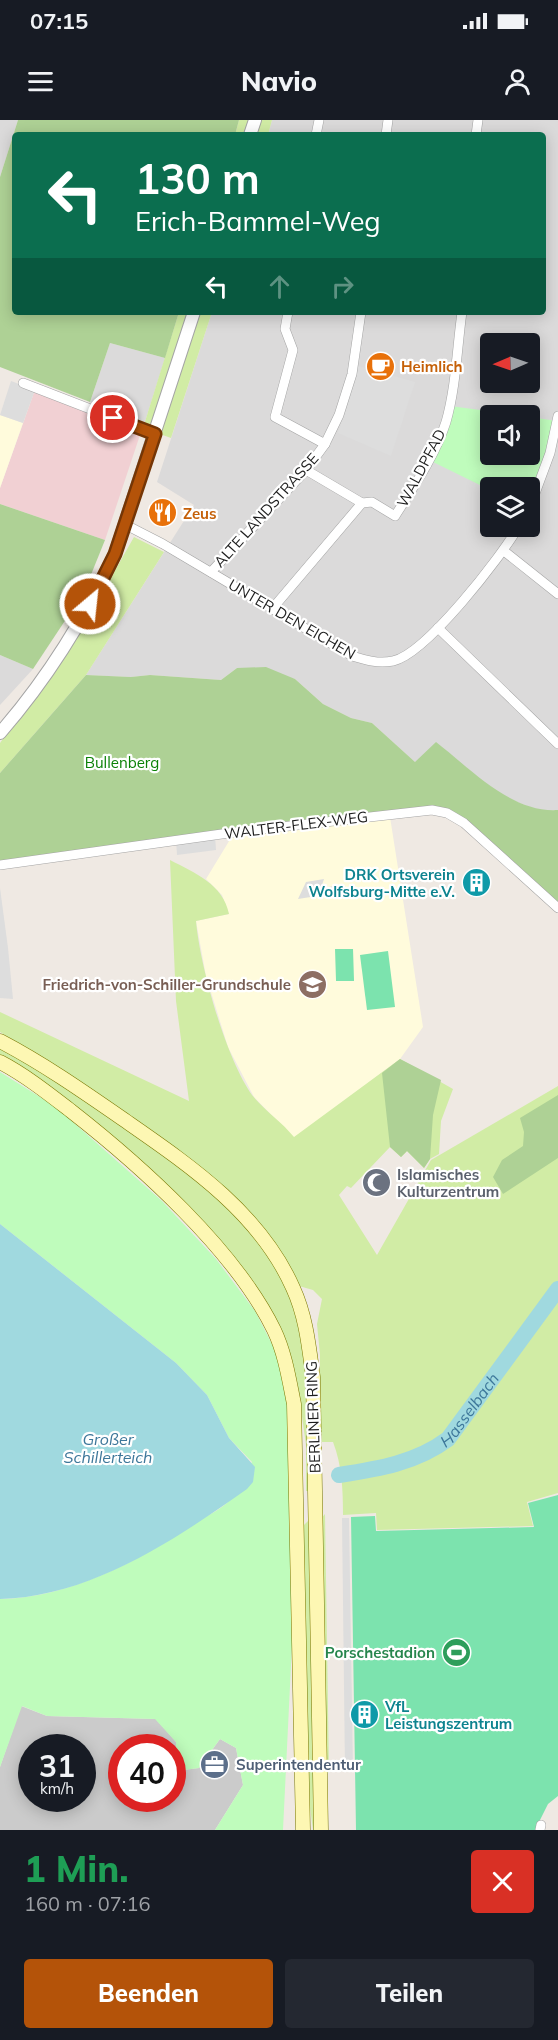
<!DOCTYPE html>
<html lang="de">
<head>
<meta charset="utf-8">
<style>
  body { margin:0; font-family:Mulish,sans-serif; background:#242831; color:#f1f3f6; height:100vh; display:flex; flex-direction:column; font-size:22px; white-space:nowrap }
  * { box-sizing:border-box; margin:0 }
  p { font-size:20px; color:#9ea1a6 }
  .icon { flex:none; width:33px; height:33px; fill:none; stroke:currentColor; stroke-width:2; stroke-linecap:round; stroke-linejoin:round }
  .map { position:relative; height:1710px; overflow:hidden }
  .drawer { display:flex; flex-direction:column; background:#171b24; flex:1 }
  .drawer>* { flex:none }
  .banner { position:absolute; left:12px; top:12px; width:534px; height:183px; border-radius:6px; box-shadow:0 3px 15px #0003; background:#0b6e4f; color:#fff; overflow:hidden }
  .needle { width:39px; rotate:268deg }
  .tools { position:absolute; left:480px; top:213px; display:grid; gap:12px }
  .tools a { display:grid; place-items:center; width:60px; height:60px; border-radius:6px; background:#171b24; box-shadow:0 3px 15px #0003; font-size:30px }
  .speed { position:absolute; left:18px; top:1614px; display:flex; gap:12px; font-size:30px; font-weight:700; text-align:center }
  .speed>* { display:grid; place-content:center; width:78px; height:78px; border-radius:50%; background:#171b24; box-shadow:0 3px 15px #0003; line-height:1 }
  .speed small { font-size:15px; font-weight:400 }
  .speed .limit { border:9px solid #d22; background:#fff; color:#111 }
  .pin { position:absolute; display:grid; place-items:center; width:51px; height:51px; color:#fff; margin:-26px; border:3px solid #fff; border-radius:50%; box-shadow:0 2px 6px #0007 }
  .me { position:absolute; width:66px; margin:-33px; rotate:28deg; stroke-linejoin:round; filter:drop-shadow(0 0 4px #0008) }
  .turn { display:flex; align-items:center; gap:21px; height:126px; padding:0 24px; font-size:27px }
  .turn .icon { width:78px; height:78px; stroke-width:2.5 }
  .turn b { display:block; font-size:42px; line-height:51px }
  .lanes { display:flex; align-items:center; height:57px; padding:0 24px; background:#0003; justify-content:center; gap:30px; direction:ltr }
  .lanes .off { opacity:.35 }
  .round { display:grid; place-items:center; flex:none; width:63px; height:63px; border-radius:6px; background:#242831 }
  .head { display:flex; align-items:center; justify-content:space-between; height:102px; padding:0 24px }
  h1 { font-size:36px; font-weight:800; line-height:45px; color:#1e9e55 }
  .cta { display:flex; gap:12px; margin-top:auto; padding:12px 24px }
  .cta a { flex:1; height:69px; border-radius:6px; background:#b45309; color:#fff; font-size:24px; font-weight:800; line-height:69px; text-align:center }
  .cta a+a { background:#242831; color:#f1f3f6 }
  .status { display:flex; justify-content:space-between; align-items:center; height:42px; padding:0 30px; background:#171b24; direction:ltr }
  .status svg { height:16px; fill:currentColor }
  header { display:flex; justify-content:space-between; align-items:center; height:78px; padding:0 24px; background:#171b24; font-size:27px; font-weight:800 }
  .map>svg:first-child { display:block }
  .residential { fill:#dbdada; fill-rule:evenodd }
  .commercial { fill:#f1d0d3 }
  .education { fill:#fffbdc }
  .religious { fill:#cbcbcb; fill-rule:evenodd }
  .grass { fill:#d1eca5 }
  .forest { fill:#aed195 }
  .park { fill:#bffcbc }
  .pitch { fill:#7ce3ae }
  .parking { fill:#ddd }
  .water { fill:#a0d9df }
  .lines { fill:none; stroke-linecap:round; stroke-linejoin:round }
  .river { stroke:#a0d9df; stroke-width:16 }
  .minor-casing { stroke:#a4a4a4; stroke-width:10 }
  .tertiary-casing { stroke:#a4a4a4; stroke-width:14 }
  .secondary-casing { stroke:#797700; stroke-width:15 }
  .minor { stroke:#fff; stroke-width:9 }
  .tertiary { stroke:#fff; stroke-width:12 }
  .secondary { stroke:#fdf7b3; stroke-width:14 }
  .route-casing { stroke:#753606; stroke-width:15 }
  .route { stroke:#b45309; stroke-width:10 }
  .labels { text-anchor:middle; dominant-baseline:central; stroke-width:4.5; stroke-linejoin:round; paint-order:stroke }
  .food-label { font-size:15px; font-weight:bold; fill:#c56008; stroke:#fff; text-anchor:start }
  .street-label { font-size:15px; fill:#1d1d1d; stroke:#fff }
  .park-label { font-size:15px; fill:#0a8105; stroke:#fff }
  .culture-label { font-size:15px; font-weight:bold; fill:#0d838f; stroke:#fff; text-anchor:end }
  .education-label { font-size:15px; font-weight:bold; fill:#785e54; stroke:#fff; text-anchor:end }
  .worship-label { font-size:15px; font-weight:bold; fill:#5b616d; stroke:#fff; text-anchor:start }
  .leisure-label { font-size:15px; font-weight:bold; fill:#27864d; stroke:#fff; text-anchor:end }
  .service-label { font-size:15px; font-weight:bold; fill:#4e5e75; stroke:#fff; text-anchor:start }
  .water-label { font-size:16px; font-style:italic; fill:#3d779a; stroke:#fff }
</style>
</head>
<body>
<div class="status"><b>07:15</b><svg viewBox="0 0 49 12"><path d="M0 12V9h3v3zM5 12V6h3v6zM10 12V3h3v9zM15 12V0h3v12zM26 1h20v11H26zM47 4h2v5h-2z"/></svg></div>
<header><svg class="icon" aria-label="menu" viewBox="0 0 24 24"><path d="M4 6h16M4 12h16M4 18h16"/></svg>Navio<svg class="icon" aria-label="person" viewBox="0 0 24 24"><circle cx="12" cy="8" r="4"/><path d="M4 21q1-7 8-7t8 7"/></svg></header>
<div class="map">
<svg width="558" height="1710" viewBox="0 0 558 1710">
  <rect width="100%" height="100%" fill="#efe9e3"/>
  <g class="residential">
    <path d="M0,0H18L0,57Z"/>
    <path d="M272,0H558V690L540,691L416,643L372,603L351,598L323,584L295,559L237,548L221,560L150,555L131,557L86,555L194,385L157,362L212,192H543V15H268ZM490,224H530V262H490ZM490,296H530V334H490ZM490,368H530V406H490Z"/>
    <path d="M110,223L165,238L143,308L90,282Z"/>
    <path d="M0,535L33,549L0,585Z"/>
  </g>
  <path class="commercial" d="M35,270L141,312L105,420L0,384V368Z"/>
  <g class="education">
    <path d="M0,295L23,303L0,368Z"/>
    <path d="M390,697L423,907L400,939L294,1018L254,977L228,927L206,856L196,801L229,794L222,775L206,759L234,713Z"/>
  </g>
  <path class="religious" d="M21,1586L47,1596L156,1599L176,1622V1651L199,1648L220,1619L236,1628L243,1665L215,1710H0V1647ZM32,1628H82V1678H32ZM122,1628H172V1678H122Z"/>
  <g class="grass">
    <path d="M239,0H272L268,15H235Z"/>
    <path d="M179,192H212L171,318L143,308Z"/>
    <path d="M134,417L164,432L86,555L0,653V623L79,514Z"/>
    <path d="M170,740C195,753 223,764 229,794L196,801C200,847 226,938 252,975C264,990 282,1002 294,1017L400,939L453,969L441,1001L439,1034L430,1039L424,1048L407,1031L401,1037L390,1027L351,1068L347,1066L339,1075L377,1135L431,1040L558,966V1373L527,1382L533,1406L377,1410L376,1393L343,1395C343,1370 342,1345 333,1322H320V1235L317,1204L322,1179L313,1170L299,1166L197,1046L109,981L0,912V892L189,981L176,881Z"/>
    <path d="M0,927C43,951 82,978 122,1006C191,1053 260,1101 292,1182C315,1240 309,1310 310,1371H306V1325L297,1261L280,1208L200,1102L0,936Z"/>
    <path d="M325,1394L329,1652L327,1653L321,1399Z"/>
    <path d="M309,1400L316,1710H313L308,1672L303,1406Z"/>
  </g>
  <g class="forest">
    <path d="M18,0H239L235,15H15V192H179L165,238L110,223L90,282L0,247V57Z"/>
    <path d="M0,384L105,420L84,472L33,549L0,535Z"/>
    <path d="M266,547L295,559L323,584L351,598L372,603L415,642L436,622C471,649 511,693 558,690V784L448,689L433,686L0,745V653L86,555L131,557L150,555L221,560L237,548Z"/>
    <path d="M400,939L441,960L433,995L430,1039L424,1048L407,1031L401,1037L390,1027L382,953Z"/>
    <path d="M558,975V1038L503,1074L493,1057L502,1040L523,1026L524,1012L520,998Z"/>
  </g>
  <g class="park">
    <path d="M450,286L517,295L490,296V334H530V297L557,301L530,386V368H490V370L429,340Z"/>
    <path d="M0,952L56,987L162,1081L216,1139L255,1191L276,1232L288,1286L292,1525L283,1710H215L243,1665L236,1628L220,1619L199,1648L176,1651V1622L155,1599L47,1596L22,1586L0,1647V1479C70,1478 141,1440 198,1401C208,1395 220,1390 229,1381C238,1371 245,1354 252,1342L229,1318L207,1275L176,1243L0,1104Z"/>
  </g>
  <g class="pitch">
    <path d="M335,829H353L354,861H336Z"/>
    <path d="M388,831L395,887L367,890L360,835Z"/>
    <path d="M558,1375V1676L548,1684L535,1710H356L351,1397L375,1396L376,1411L534,1407L528,1383Z"/>
  </g>
  <g class="parking">
    <path d="M358,246L415,262L391,336L338,313Z"/>
    <path d="M11,261L35,270L23,303L0,295Z"/>
    <path d="M215,715L216,730L177,735L176,720Z"/>
    <path d="M324,759L321,768L335,766L336,773L298,779L306,762Z"/>
    <path d="M0,768L8,828L13,879L0,878Z"/>
    <path d="M342,1398H349L353,1651H345Z"/>
  </g>
  <path class="water" d="M0,1104L176,1243L207,1275L229,1318L255,1347L253,1362L247,1369C175,1420 90,1477 0,1479Z"/>
  <g class="lines">
    <path class="river" id="s1" d="M339,1355C378,1349 416,1343 448,1319L558,1169"/>
    <defs>
      <g id="minor">
        <path d="M316,15L319,0"/>
        <path d="M386,15L388,0"/>
        <path d="M476,15L478,0"/>
        <path d="M288,192L285,209L293,230L275,297L325,324"/>
        <path d="M23,263L155,314"/>
        <path d="M306,350L362,383L372,382L395,396C414,366 435,336 446,302C456,267 457,228 462,192"/>
        <path d="M530,387L550,333L558,296"/>
        <path d="M126,405L163,424L352,536C365,540 378,544 393,541C426,534 501,437 519,406"/>
        <path d="M504,431L558,474"/>
        <path d="M211,452L306,350L325,324L339,295L352,254L361,192"/>
        <path d="M272,489L362,383"/>
        <path d="M438,508L558,624"/>
        <path d="M0,745L236,712L432,690L447,693L464,703L558,788"/>
        <path d="M540,1710L541,1705"/>
      </g>
      <g id="tertiary">
        <path d="M250,15L255,0"/>
        <path d="M0,613C47,559 85,498 115,434L194,192"/>
      </g>
      <g id="secondary">
        <path d="M0,921C42,943 81,970 120,997C186,1043 259,1091 293,1168C306,1196 309,1227 313,1257L321,1710"/>
        <path d="M0,942C25,955 49,974 71,991C140,1045 235,1130 274,1210C285,1233 289,1259 294,1284L303,1710"/>
      </g>
    </defs>
    <use href="#minor" class="minor-casing"/>
    <use href="#tertiary" class="tertiary-casing"/>
    <use href="#secondary" class="secondary-casing"/>
    <use href="#minor" class="minor"/>
    <use href="#tertiary" class="tertiary"/>
    <use href="#secondary" class="secondary"/>
  </g>
  <g class="lines">
    <defs>
      <path id="route" d="M90,484L115,434L155,314L113,298"/>
    </defs>
    <use href="#route" class="route-casing"/>
    <use href="#route" class="route"/>
  </g>
  <defs>
    <symbol id="cafe-disc" viewBox="-11 -11 22 22"><circle r="9.5" fill="#e8710a" stroke="#fff"/><path d="M-5.5-4.5H6V0H3Q3 3.5 0 3.5H-2.5Q-5.5 3.5-5.5 0ZM3-3.2v2h1.7v-2ZM-6 4.5H4V6H-6Z" fill="#fff"/></symbol>
    <symbol id="restaurant-disc" viewBox="-11 -11 22 22"><circle r="9.5" fill="#e8710a" stroke="#fff"/><path d="M-5-6h1v4h1v-4h1v4h1v-4h1v5L-1.5 .5V6h-2V.5L-5-1ZM5-6V6H3V1.5H1.5Q1.5-4 5-6Z" fill="#fff"/></symbol>
    <symbol id="building-disc" viewBox="-11 -11 22 22"><circle r="9.5" fill="#0f9aa8" stroke="#fff"/><path d="M-4-6H4V6H1V3H-1V6H-4ZM-2.5-4.3h1.7v1.8h-1.7ZM.8-4.3h1.7v1.8H.8ZM-2.5-1h1.7V.8h-1.7ZM.8-1h1.7V.8H.8Z" fill="#fff"/></symbol>
    <symbol id="school-disc" viewBox="-11 -11 22 22"><circle r="9.5" fill="#8d6e63" stroke="#fff"/><path d="M0-5L7-2L0 1L-7-2ZM-4 1L0 2.5L4 1V4Q0 6-4 4Z" fill="#fff"/></symbol>
    <symbol id="mosque-disc" viewBox="-11 -11 22 22"><circle r="9.5" fill="#6b7280" stroke="#fff"/><path d="M3.5-4.9A6 6 0 1 0 3.5 4.9A5 5 0 1 1 3.5-4.9Z" fill="#fff"/></symbol>
    <symbol id="stadium-disc" viewBox="-11 -11 22 22"><circle r="9.5" fill="#2e9e5b" stroke="#fff"/><path d="M0-5a6.5 5 0 1 0 0 10a6.5 5 0 1 0 0-10ZM-3.5-1.8h7v3.6h-7Z" fill="#fff"/></symbol>
    <symbol id="office-disc" viewBox="-11 -11 22 22"><circle r="9.5" fill="#5c6f8a" stroke="#fff"/><path d="M-6-3h4V-5.5h4V-3h4V5H-6ZM-1-4.5V-3h2v-1.5ZM-6 0V1H6V0Z" fill="#fff"/></symbol>
  </defs>
  <g fill-rule="evenodd">
    <use href="#cafe-disc" x="364" y="230" width="33" height="33"/>
    <use href="#restaurant-disc" x="146" y="376" width="33" height="33"/>
    <use href="#building-disc" x="460" y="746" width="33" height="33"/>
    <use href="#school-disc" x="296" y="848" width="33" height="33"/>
    <use href="#mosque-disc" x="360" y="1046" width="33" height="33"/>
    <use href="#stadium-disc" x="440" y="1516" width="33" height="33"/>
    <use href="#building-disc" x="348" y="1578" width="33" height="33"/>
    <use href="#office-disc" x="198" y="1628" width="33" height="33"/>
  </g>
  <g class="labels">
    <g class="food-label">
      <text x="401" y="246">Heimlich</text>
      <text x="183" y="393">Zeus</text>
    </g>
    <g class="street-label">
      <text transform="translate(421 348) rotate(-62)">WALDPFAD</text>
      <text transform="translate(266 390) rotate(-48)">ALTE LANDSTRASSE</text>
      <text transform="translate(292 499) rotate(30)">UNTER DEN EICHEN</text>
      <text transform="translate(296 705) rotate(-7)">WALTER-FLEX-WEG</text>
      <text transform="translate(313 1297) rotate(-92)">BERLINER RING</text>
    </g>
    <g class="park-label">
      <text x="122" y="642">Bullenberg</text>
    </g>
    <g class="culture-label">
      <text x="455" y="754">DRK Ortsverein<tspan x="455" dy="17">Wolfsburg-Mitte e.V.</tspan></text>
      <text x="385" y="1586" text-anchor="start">VfL<tspan x="385" dy="17">Leistungszentrum</tspan></text>
    </g>
    <g class="education-label">
      <text x="291" y="864">Friedrich-von-Schiller-Grundschule</text>
    </g>
    <g class="worship-label">
      <text x="397" y="1054">Islamisches<tspan x="397" dy="17">Kulturzentrum</tspan></text>
    </g>
    <g class="leisure-label">
      <text x="435" y="1532">Porschestadion</text>
    </g>
    <g class="service-label">
      <text x="236" y="1644">Superintendentur</text>
    </g>
    <g class="water-label">
      <text stroke="none"><textPath href="#s1" startOffset="152">Hasselbach</textPath></text>
      <text x="108" y="1319">Großer<tspan x="108" dy="18">Schillerteich</tspan></text>
    </g>
  </g>
</svg>
<div class="tools">
<a><svg class="needle" viewBox="-14 -14 28 28"><path d="M0-13l5 13h-10z" fill="#e53935"/><path d="M0 13l5-13h-10z" fill="#9ea1a6"/></svg></a>
<a><svg class="icon" aria-label="sound" viewBox="0 0 24 24"><path d="M4 9h4l5-4v14l-5-4H4zM17 9q2 3 0 6"/></svg></a>
<a><svg class="icon" aria-label="layers" viewBox="0 0 24 24"><path d="M12 4l9 5-9 5-9-5zM3 14l9 5 9-5"/></svg></a>
</div>
<div class="speed"><div>31<small>km/h</small></div><div class="limit">40</div></div>
<div class="pin" style="left:113px;top:298px;background:#d93025"><svg class="icon" aria-label="arrive" viewBox="0 0 24 24"><path d="M6 21V4h12l-3 4 3 4H6"/></svg></div>
<svg class="me" style="left:90px;top:484px" viewBox="-20 -20 40 40"><circle r="17" fill="#b45309" stroke="#fff" stroke-width="3"/><path d="M0-11L8 9 0 5-8 9z" fill="#fff"/></svg>
<div class="banner">
<div class="turn"><svg class="icon" aria-label="left" viewBox="0 0 24 24"><path d="M17 20v-9H6M10 6l-5 5 5 5"/></svg><div><b>130 m</b>Erich-Bammel-Weg</div></div>
<div class="lanes"><svg class="icon" aria-label="left" viewBox="0 0 24 24"><path d="M17 20v-9H6M10 6l-5 5 5 5"/></svg><svg class="icon off" aria-label="ahead" viewBox="0 0 24 24"><path d="M12 20V5M6 11l6-6 6 6"/></svg><svg class="icon off" aria-label="right" viewBox="0 0 24 24"><path d="M7 20v-9h11M14 6l5 5-5 5"/></svg></div>
</div>
</div>
<section class="drawer">
<div class="head"><div><h1>1 Min.</h1><p>160 m · 07:16</p></div><a class="round" style="background:#d93025;color:#fff"><svg class="icon" aria-label="close" viewBox="0 0 24 24"><path d="M6 6l12 12M18 6L6 18"/></svg></a></div>
<div class="cta"><a>Beenden</a><a>Teilen</a></div>
</section>
</body>
</html>
